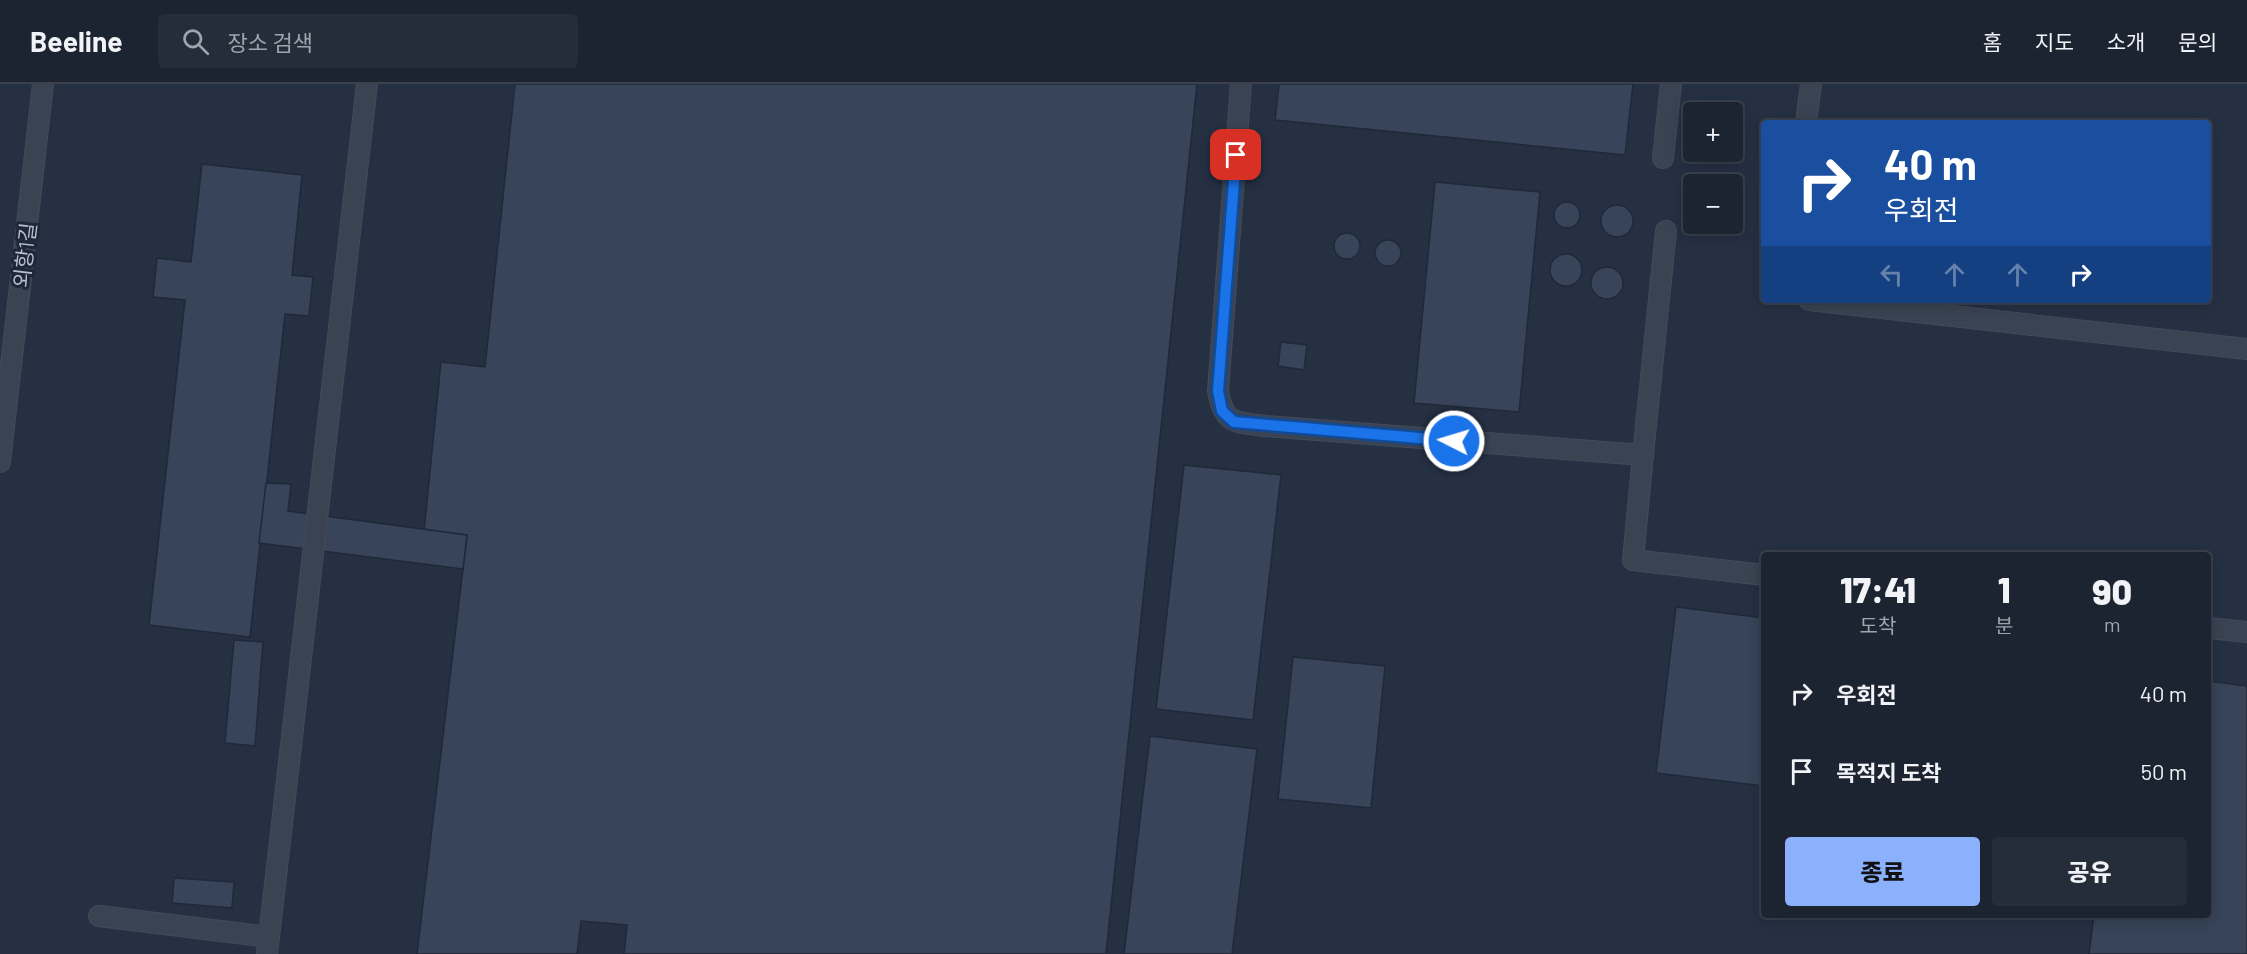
<!DOCTYPE html>
<html lang="ko">
<head>
<meta charset="utf-8">
<style>
  body { margin:0; font-family:Barlow,"Noto Sans KR",sans-serif; background:#252c3a; color:#f1f3f6; height:100vh; display:flex; flex-direction:column; font-size:22px; white-space:nowrap }
  * { box-sizing:border-box; margin:0 }
  p { font-size:20px; color:#a0a4ac }
  .icon { flex:none; width:33px; height:33px; fill:none; stroke:currentColor; stroke-width:2; stroke-linecap:round; stroke-linejoin:round }
  .map { position:relative; flex:1; overflow:hidden }
  .sheet { position:absolute; left:1761px; top:468px; width:450px; height:366px; display:flex; flex-direction:column; background:#1c2432; border-radius:6px; box-shadow:0 3px 15px #0003,0 0 0 2px #3a414d }
  .sheet>* { flex:none }
  .top-card { position:absolute; left:1761px; top:36px; width:450px; height:183px; border-radius:6px; box-shadow:0 3px 15px #0003,0 0 0 2px #3a414d; background:#1a4fa0; color:#fff; overflow:hidden }
  .buttons { position:absolute; left:1683px; top:18px; display:grid; gap:12px }
  .buttons a { display:grid; place-items:center; width:60px; height:60px; border-radius:6px; background:#1c2432; box-shadow:0 3px 15px #0003,0 0 0 2px #3a414d; font-size:30px }
  .pin { position:absolute; display:grid; place-items:center; width:51px; height:51px; color:#fff; margin:-26px; border-radius:12px; box-shadow:0 3px 9px #0006 }
  .me { position:absolute; width:66px; margin:-33px; rotate:275deg; stroke-linejoin:round; filter:drop-shadow(0 0 4px #0008) }
  .turn { display:flex; align-items:center; gap:21px; height:126px; padding:0 24px; font-size:27px }
  .turn .icon { width:78px; height:78px; stroke-width:2.5 }
  .turn b { display:block; font-size:42px; line-height:51px }
  .lanes { display:flex; align-items:center; height:57px; padding:0 24px; background:#0003; justify-content:center; gap:30px; direction:ltr }
  .lanes .off { opacity:.35 }
  .eta { display:flex; justify-content:space-evenly; align-items:center; height:102px; text-align:center }
  .eta b { font-size:36px; font-weight:800; line-height:42px }
  .button { display:flex; gap:12px; margin-top:auto; padding:12px 24px }
  .button a { flex:1; height:69px; border-radius:6px; background:#8bb1fd; color:#111; font-size:24px; font-weight:800; line-height:69px; text-align:center }
  .button a+a { background:#252c3a; color:#f1f3f6 }
  ul { padding:0; list-style:none }
  li { display:flex; align-items:center; gap:18px; height:78px; padding:0 24px }
  li div { flex:1 }
  li b { display:block; font-size:22px }
  li em { font-style:normal }
  header { display:flex; align-items:center; gap:36px; box-sizing:border-box; height:84px; padding:0 30px; background:#1c2432; border-bottom:2px solid #3a414d }
  header strong { font-size:28px }
  nav { display:flex; gap:33px; margin-inline-start:auto; font-size:21px }
  .search { width:420px; height:54px; background:#252c3a; display:flex; align-items:center; gap:15px; box-sizing:border-box; padding:0 21px; border-radius:6px; color:#a0a4ac; font-size:22px }
  .map>svg:first-child { display:block }
  .building { fill:#374459; stroke:#20293a; stroke-width:1.5 }
  .lines { fill:none; stroke-linecap:round; stroke-linejoin:round }
  .service-casing { stroke:#434b5c; stroke-width:22 }
  .service { stroke:#394352; stroke-width:20 }
  .route-casing { stroke:#114b97; stroke-width:15 }
  .route { stroke:#1a73e8; stroke-width:10 }
  .labels { text-anchor:middle; dominant-baseline:central; stroke-width:6; stroke-linejoin:round; paint-order:stroke }
  .street-label { font-size:21px; fill:#b7becc; stroke:#1e2738 }
</style>
</head>
<body>
<header>
<strong>Beeline</strong>
<div class="search"><svg class="icon" aria-label="search" viewBox="0 0 24 24"><circle cx="10" cy="10" r="6"/><path d="M15 15l6 6"/></svg>장소 검색</div>
<nav><a>홈</a><a>지도</a><a>소개</a><a>문의</a></nav>
</header>
<div class="map">
<svg width="2247" height="870" viewBox="0 0 2247 870">
  <rect width="100%" height="100%" fill="#253043"/>
  <g class="building">
    <path d="M515,0H1197L1106,870H624L627,841L581,837L577,870H417L467,451L424,447L441,278L485,283Z"/>
    <path d="M1279,0H1633L1625,71L1275,36Z"/>
    <path d="M202,80L302,91L292,191L313,193L309,232L285,230L250,553L149,541L185,216L153,213L157,174L191,178Z"/>
    <path d="M1435,98L1540,108L1519,328L1414,319Z"/>
    <circle cx="1567" cy="131" r="13"/>
    <circle cx="1617" cy="137" r="16"/>
    <circle cx="1347" cy="162" r="13"/>
    <circle cx="1388" cy="169" r="13"/>
    <circle cx="1566" cy="186" r="16"/>
    <circle cx="1607" cy="199" r="16"/>
    <path d="M1281,258L1307,261L1304,286L1278,282Z"/>
    <path d="M1184,381L1281,391L1253,636L1156,625Z"/>
    <path d="M266,399L291,400L288,427L467,451L463,485L259,459Z"/>
    <path d="M1676,523L1764,534V702L1656,689Z"/>
    <path d="M234,556L263,558L255,662L225,659Z"/>
    <path d="M1293,573L1385,582L1371,724L1278,715Z"/>
    <path d="M2208,597L2247,602V870H2089L2094,831H2208Z"/>
    <path d="M1150,652L1257,665L1232,870H1124Z"/>
    <path d="M174,794L234,798L232,824L172,819Z"/>
  </g>
  <g class="lines">
    <defs>
      <g id="service">
        <path d="M1241,0L1218,307C1224,340 1234,338 1265,342L1643,371L1633,476L1764,491"/>
        <path d="M1806,39L1811,0"/>
        <path d="M1663,74L1671,0"/>
        <path d="M1809,216L2247,265"/>
        <path d="M1643,371L1666,147"/>
        <path d="M0,378L43,0"/>
        <path d="M2208,544L2247,548"/>
        <path d="M99,832L269,853"/>
        <path d="M267,870L367,0"/>
      </g>
    </defs>
    <use href="#service" class="service-casing"/>
    <use href="#service" class="service"/>
  </g>
  <g class="lines">
    <defs>
      <path id="route" d="M1236,71L1218,307L1222,327L1234,338L1454,357"/>
    </defs>
    <use href="#route" class="route-casing"/>
    <use href="#route" class="route"/>
  </g>
  <g class="labels">
    <g class="street-label">
      <text transform="translate(24 171) rotate(-83)">외항1길</text>
    </g>
  </g>
</svg>
<div class="buttons">
<a>+</a>
<a>−</a>
</div>
<div class="pin" style="left:1236px;top:71px;background:#d93025"><svg class="icon" aria-label="arrive" viewBox="0 0 24 24"><path d="M6 21V4h12l-3 4 3 4H6"/></svg></div>
<svg class="me" style="left:1454px;top:357px" viewBox="-20 -20 40 40"><circle r="17" fill="#1a73e8" stroke="#fff" stroke-width="3"/><path d="M0-11L8 9 0 5-8 9z" fill="#fff"/></svg>
<div class="top-card">
<div class="turn"><svg class="icon" aria-label="right" viewBox="0 0 24 24"><path d="M7 20v-9h11M14 6l5 5-5 5"/></svg><div><b>40 m</b>우회전</div></div>
<div class="lanes"><svg class="icon off" aria-label="left" viewBox="0 0 24 24"><path d="M17 20v-9H6M10 6l-5 5 5 5"/></svg><svg class="icon off" aria-label="ahead" viewBox="0 0 24 24"><path d="M12 20V5M6 11l6-6 6 6"/></svg><svg class="icon off" aria-label="ahead" viewBox="0 0 24 24"><path d="M12 20V5M6 11l6-6 6 6"/></svg><svg class="icon" aria-label="right" viewBox="0 0 24 24"><path d="M7 20v-9h11M14 6l5 5-5 5"/></svg></div>
</div>
<section class="sheet">
<div class="eta">
<div><b>17:41</b><p>도착</p></div>
<div><b>1</b><p>분</p></div>
<div><b>90</b><p>m</p></div>
</div>
<ul>
<li><svg class="icon" aria-label="right" viewBox="0 0 24 24"><path d="M7 20v-9h11M14 6l5 5-5 5"/></svg><div><b>우회전</b></div><em>40 m</em></li>
<li><svg class="icon" aria-label="arrive" viewBox="0 0 24 24"><path d="M6 21V4h12l-3 4 3 4H6"/></svg><div><b>목적지 도착</b></div><em>50 m</em></li>
</ul>
<div class="button"><a>종료</a><a>공유</a></div>
</section>
</div>
</body>
</html>
